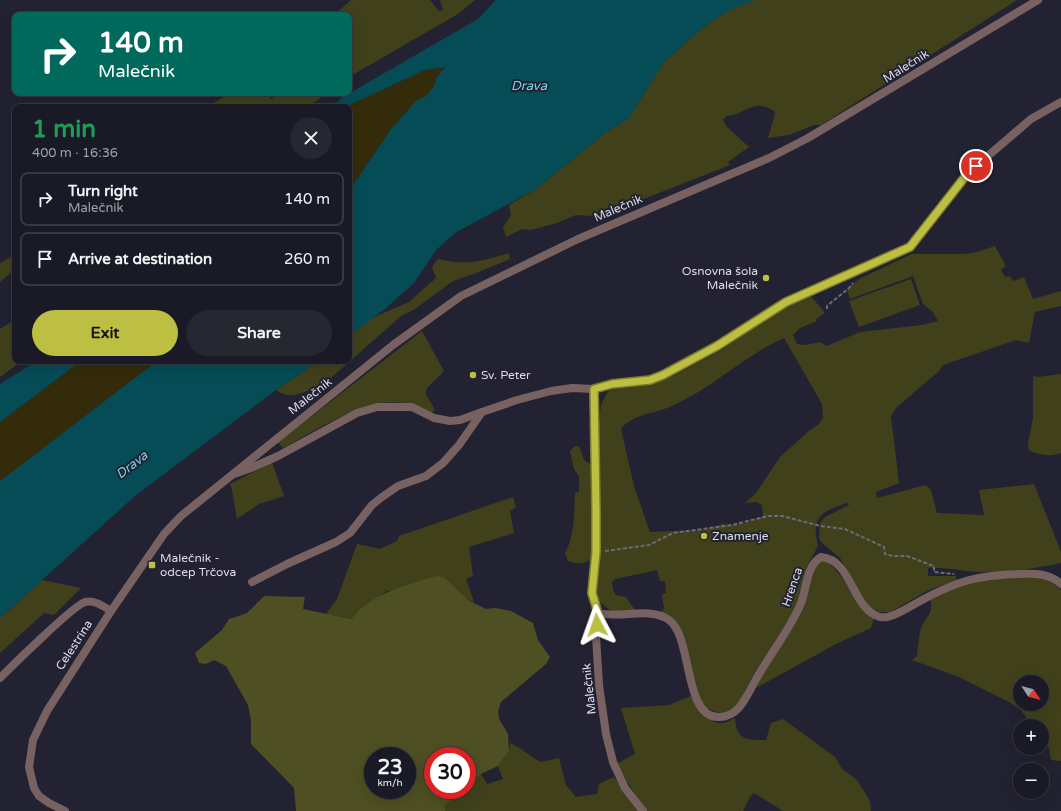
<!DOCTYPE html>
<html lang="en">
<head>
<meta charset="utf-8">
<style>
  body { margin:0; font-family:"Varela Round",sans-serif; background:#272732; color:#f1f3f6; height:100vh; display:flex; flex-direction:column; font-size:15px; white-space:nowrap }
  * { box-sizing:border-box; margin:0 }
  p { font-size:13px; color:#9fa1a7 }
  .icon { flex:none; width:22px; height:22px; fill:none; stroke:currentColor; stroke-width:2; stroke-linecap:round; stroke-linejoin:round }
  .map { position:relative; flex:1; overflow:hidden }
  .side { position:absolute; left:12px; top:104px; width:340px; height:260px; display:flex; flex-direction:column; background:#1a1a26; border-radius:8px; box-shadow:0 4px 16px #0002,0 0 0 1px #383843 }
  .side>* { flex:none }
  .hud { position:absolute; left:12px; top:12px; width:340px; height:84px; border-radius:8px; box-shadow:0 4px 16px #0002,0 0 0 1px #383843; background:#00695c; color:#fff; overflow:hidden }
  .needle { width:26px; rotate:126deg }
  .tools { position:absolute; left:1013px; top:675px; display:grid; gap:8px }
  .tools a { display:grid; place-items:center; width:36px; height:36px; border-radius:50%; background:#1a1a26; box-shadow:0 4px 16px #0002,0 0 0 1px #383843; font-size:20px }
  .speed { position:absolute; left:364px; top:747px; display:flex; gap:8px; font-size:20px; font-weight:700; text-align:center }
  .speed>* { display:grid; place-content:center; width:52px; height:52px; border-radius:50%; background:#1a1a26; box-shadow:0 4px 16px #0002,0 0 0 1px #383843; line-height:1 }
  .speed small { font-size:10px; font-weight:400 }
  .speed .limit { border:6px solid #d22; background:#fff; color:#111 }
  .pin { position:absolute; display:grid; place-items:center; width:34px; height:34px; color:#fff; margin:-17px; border:2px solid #fff; border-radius:50%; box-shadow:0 1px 4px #0007 }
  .me { position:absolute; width:44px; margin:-22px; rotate:356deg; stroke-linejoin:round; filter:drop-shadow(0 0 3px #0008) }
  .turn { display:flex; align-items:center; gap:14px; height:84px; padding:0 20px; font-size:18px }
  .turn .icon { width:52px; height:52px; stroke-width:2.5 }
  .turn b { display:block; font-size:28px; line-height:34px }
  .round { display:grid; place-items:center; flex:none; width:42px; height:42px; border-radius:21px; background:#272732 }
  .headline { display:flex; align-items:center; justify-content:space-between; height:68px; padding:0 20px }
  h1 { font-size:24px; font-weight:700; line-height:30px; color:#1e9e55 }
  .action { display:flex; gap:8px; margin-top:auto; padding:8px 20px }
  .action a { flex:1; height:46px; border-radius:24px; background:#bdbf43; color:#111; font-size:16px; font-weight:700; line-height:46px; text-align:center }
  .action a+a { background:#272732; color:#f1f3f6 }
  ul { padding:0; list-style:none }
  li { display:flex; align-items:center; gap:12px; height:54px; margin:0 8px 6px; padding:0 12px; border:2px solid #383843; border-radius:8px }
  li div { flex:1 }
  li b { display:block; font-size:15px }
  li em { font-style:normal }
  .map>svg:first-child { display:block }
  .green { fill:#40411b; fill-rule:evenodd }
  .forest { fill:#4e4f22; fill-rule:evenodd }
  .sand { fill:#342b0a }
  .water { fill:#054c57 }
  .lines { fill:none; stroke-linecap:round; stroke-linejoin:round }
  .path { stroke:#6b6a78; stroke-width:2; stroke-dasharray:4 2; stroke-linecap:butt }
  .minor { stroke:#786261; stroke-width:8 }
  .tertiary { stroke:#786261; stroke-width:8 }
  .route-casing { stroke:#7b7c2c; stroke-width:10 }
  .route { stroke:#bdbf43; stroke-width:7 }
  .poi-dot { fill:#bdbf43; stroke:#232232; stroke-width:1.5 }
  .labels { text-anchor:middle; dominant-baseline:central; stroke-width:4; stroke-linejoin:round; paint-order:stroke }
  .street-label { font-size:12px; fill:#dcdce7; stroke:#232232 }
  .poi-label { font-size:12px; fill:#dcdce7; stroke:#232232; text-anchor:start }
  .water-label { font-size:13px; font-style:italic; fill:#76d7ea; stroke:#232232 }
</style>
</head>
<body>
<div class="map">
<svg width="1061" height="811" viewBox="0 0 1061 811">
  <rect width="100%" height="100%" fill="#232232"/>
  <g class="green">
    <path d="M351,0H430L439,11L443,10L440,0H475L458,14L349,77V15H334Z"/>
    <path d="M755,0H1017L821,125H814L789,135L768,138L775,114L774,111C753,97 746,115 726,116L723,120L726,126L749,147L728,162L730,165L636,202L591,216L576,215L557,223L531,230L522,229L506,237L503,227L511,215L509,205L536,189L606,132L628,119L663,63L693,36L711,21L736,6Z"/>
    <path d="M230,93H266L271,99L280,93H327L308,107H207Z"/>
    <path d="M995,246L1006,266L1001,270L1005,277L1010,276L1013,281L1024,277L1033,299L1061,291V306L1035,312L1029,343L1016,340L943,365L939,371L896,408L891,416L899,483L876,492L877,498L925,485L931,490L937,513L984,515L979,490L1034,484L1061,552V563C1035,569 1007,572 981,572C963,572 948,567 928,568V576H956V580L929,590L890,612H880L873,609L867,605L840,558L821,542L819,538L820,523L825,517L849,505L848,503C823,510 810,517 818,545C815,554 809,560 806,570C803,580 803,592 798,602C783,632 762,658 746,688C743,695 739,706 732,711C724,715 710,712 704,705C685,680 695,623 661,612L664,608L662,594L666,593L665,581H660L657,570L615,579L612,582L613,590L616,595L626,597L635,610L620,613L611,611L599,601L595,590L601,531L599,424L601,404L609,390L648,384L673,376L716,353L781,310L810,295L825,313L816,319L817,321L800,328L793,335L797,344L805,345L820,342L827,346L860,332L922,325L938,321L932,311L923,304L913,276L850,299L847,289L859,279L912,254H965L977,252ZM784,338L822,404L823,418L818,425L810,430L780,457L756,493L745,503L757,502L762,505L763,516L745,523L732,525L722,524L704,530L650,532L634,486L621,429C633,414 649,415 667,408C710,391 743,356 784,338Z"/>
    <path d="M509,253L510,259L476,273L453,281L415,309L401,316L323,385C306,390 293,402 276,390L319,361H349V336L372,318L409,302L436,278L432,267L438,259C466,266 482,261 509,253Z"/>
    <path d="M15,255V269L0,282V263Z"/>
    <path d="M911,279L920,305L859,327L849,301Z"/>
    <path d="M15,320V361H22L0,377V329Z"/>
    <path d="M422,331L444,371L426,389V394L435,410L431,413C382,382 326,426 283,448L278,442Z"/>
    <path d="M1061,374V453C1051,457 1039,455 1029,450L1028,444L1033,418V376L1038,377Z"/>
    <path d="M575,446H579L584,460L592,465L593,541L590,560C582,565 576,564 568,561L565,553C575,536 574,512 575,493L579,492V476L574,469L570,451Z"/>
    <path d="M272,462L284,496L259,504L237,519L232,490L230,484Z"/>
    <path d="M513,497L516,507L510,511L514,533L469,547L473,576L466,579L474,602L468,600L387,591L356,613L351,619L326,614L337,599L357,544L380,549L397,541L399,536Z"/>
    <path d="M823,559C846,573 852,603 874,618L871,628L836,644L756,688L766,667L792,627L814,567Z"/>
    <path d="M1040,577L1051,582L1061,590V761L1051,760L1049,748L1042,740V726H1032L1021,710L1009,702L959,677L912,660L917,656C918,650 919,632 921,628C927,614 934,615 930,597L965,584L988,579ZM1020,682H1042V704H1020Z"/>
    <path d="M42,580L81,588L54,615L44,613L0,653V618Z"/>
    <path d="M691,696C698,707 707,725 724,723C727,723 732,719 735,718C736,740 747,740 766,740L771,723L783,719L835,757L842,769L857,780L870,801L871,811H783L754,793L750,797L743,811H646L626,780L618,763L635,754L621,708L669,705Z"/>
    <path d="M510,743C523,749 529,756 541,762L559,758L566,785L576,797L597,794L599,784L614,777L638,811H445V805L464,790H467V788L481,774L487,784L503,779L498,766L509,751Z"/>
  </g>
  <path class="forest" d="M437,576L444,577L468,600L486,609L495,608L511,611L533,623L538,640L550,657L546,664L501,702L498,711L499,719L508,734L509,751L498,766L481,774L467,788V756H433V790H464L445,805V811H296L294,788L251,744V720L248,705L226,666L214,660L206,664L199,663L195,653L222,630L229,619L247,613L264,596L305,597L303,609L351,619C372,593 406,585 437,576ZM373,756H407V790H373Z"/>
  <g class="sand">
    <path d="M445,66L436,78L435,85L426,96L416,101L391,129L349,191V107L346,106L425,70Z"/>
    <path d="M81,361H157L0,481V422Z"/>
  </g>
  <g class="water">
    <path d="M496,0H755L736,7L711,21L693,36L663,63L628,119L606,132L536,189L455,233L436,250L414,283L386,308L349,336V191L391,129L416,101L426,96L435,85L436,78L445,67L425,70L345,107H332L341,98L478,19Z"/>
    <path d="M37,361H81L0,422V384Z"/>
    <path d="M157,361H319L276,390L135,496L0,618V481Z"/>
  </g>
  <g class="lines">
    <g class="path">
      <path d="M827,309V306L849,288L853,283"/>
      <path d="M605,551L649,545L673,533L732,525L768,516H782L821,526L845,529L884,547L885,554L893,556H907L931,565L934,566V572L954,574"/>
    </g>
    <g class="minor">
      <path d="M594,389L596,482L595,552L592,593L598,613L596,637L599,685L606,734L613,762L625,788L643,811"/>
      <path d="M234,474L251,468L278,456L357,413L377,407H412L434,418L450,421L460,420L482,412"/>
      <path d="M252,582L287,564L336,542L350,533L372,505L382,497L398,486L426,476L443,463L459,445L482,412L517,400L551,391L572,388L594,389L612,384L650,380L663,375L717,346L786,303L910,247L968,173L1031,119L1061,102"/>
      <path d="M598,613C621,619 649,606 669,620C693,637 683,718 719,717C739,717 746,697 755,681C769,655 790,630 801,603C807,588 806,566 821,557C853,560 851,609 880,617C891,620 912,605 922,600C957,581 978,575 1018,574C1033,573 1049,573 1061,584"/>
    </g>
    <g class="tertiary">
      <path d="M0,678C13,665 74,605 85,602C95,600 103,606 111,611"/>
      <path d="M65,811L49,803L39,796L34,788L29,767L33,740L47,711L111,611L164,534L181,516L393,345L461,296L578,239L769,158L808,138L1038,0"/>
    </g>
  </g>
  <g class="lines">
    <defs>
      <path id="route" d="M597,625L598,613L592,593L596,552V510L594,389L612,384L650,380L663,375L717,346L786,302L910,247L968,173L976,166"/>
    </defs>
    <use href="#route" class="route-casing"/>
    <use href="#route" class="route"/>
  </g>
  <g class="poi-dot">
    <circle cx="766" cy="278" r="4"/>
    <circle cx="473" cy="375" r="4"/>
    <circle cx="704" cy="536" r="4"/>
    <rect x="148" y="561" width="8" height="8" rx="2"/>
  </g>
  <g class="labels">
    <g class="street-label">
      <text transform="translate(906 66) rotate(-32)">Malečnik</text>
      <text transform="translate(618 208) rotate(-23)">Malečnik</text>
      <text transform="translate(310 396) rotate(-38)">Malečnik</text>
      <text transform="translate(792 587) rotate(-71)">Hrenca</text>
      <text transform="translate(74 645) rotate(-57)">Celestrina</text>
      <text transform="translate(589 689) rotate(-96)">Malečnik</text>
    </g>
    <g class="poi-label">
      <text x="758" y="271" text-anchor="end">Osnovna šola<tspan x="758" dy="14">Malečnik</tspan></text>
      <text x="481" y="375">Sv. Peter</text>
      <text x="712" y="536">Znamenje</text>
      <text x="160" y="558">Malečnik -<tspan x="160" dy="14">odcep Trčova</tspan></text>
    </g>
    <g class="water-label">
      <text x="529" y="86">Drava</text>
      <text transform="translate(132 465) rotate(-38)">Drava</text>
    </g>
  </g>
</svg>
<div class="tools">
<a><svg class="needle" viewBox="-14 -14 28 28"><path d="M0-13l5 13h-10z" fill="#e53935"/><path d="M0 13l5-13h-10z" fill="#9fa1a7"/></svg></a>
<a>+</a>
<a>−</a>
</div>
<div class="speed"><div>23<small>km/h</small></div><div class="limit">30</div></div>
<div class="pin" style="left:976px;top:166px;background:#d93025"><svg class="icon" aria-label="arrive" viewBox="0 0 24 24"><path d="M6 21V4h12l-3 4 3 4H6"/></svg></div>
<svg class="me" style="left:597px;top:625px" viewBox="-20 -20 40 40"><path d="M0-17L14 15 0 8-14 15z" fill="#bdbf43" stroke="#fff" stroke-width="4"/></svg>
<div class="hud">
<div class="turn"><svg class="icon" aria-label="right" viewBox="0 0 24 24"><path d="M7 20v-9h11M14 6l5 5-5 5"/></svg><div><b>140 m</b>Malečnik</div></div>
</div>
<section class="side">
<div class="headline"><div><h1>1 min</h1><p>400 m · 16:36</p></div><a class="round"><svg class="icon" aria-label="close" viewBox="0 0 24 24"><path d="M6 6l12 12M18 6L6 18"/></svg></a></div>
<ul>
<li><svg class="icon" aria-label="right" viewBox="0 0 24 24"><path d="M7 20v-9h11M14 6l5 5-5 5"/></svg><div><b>Turn right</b><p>Malečnik</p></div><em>140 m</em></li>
<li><svg class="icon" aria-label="arrive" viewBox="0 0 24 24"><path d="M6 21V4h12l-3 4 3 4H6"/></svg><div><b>Arrive at destination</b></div><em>260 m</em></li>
</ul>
<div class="action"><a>Exit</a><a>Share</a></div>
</section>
</div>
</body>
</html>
